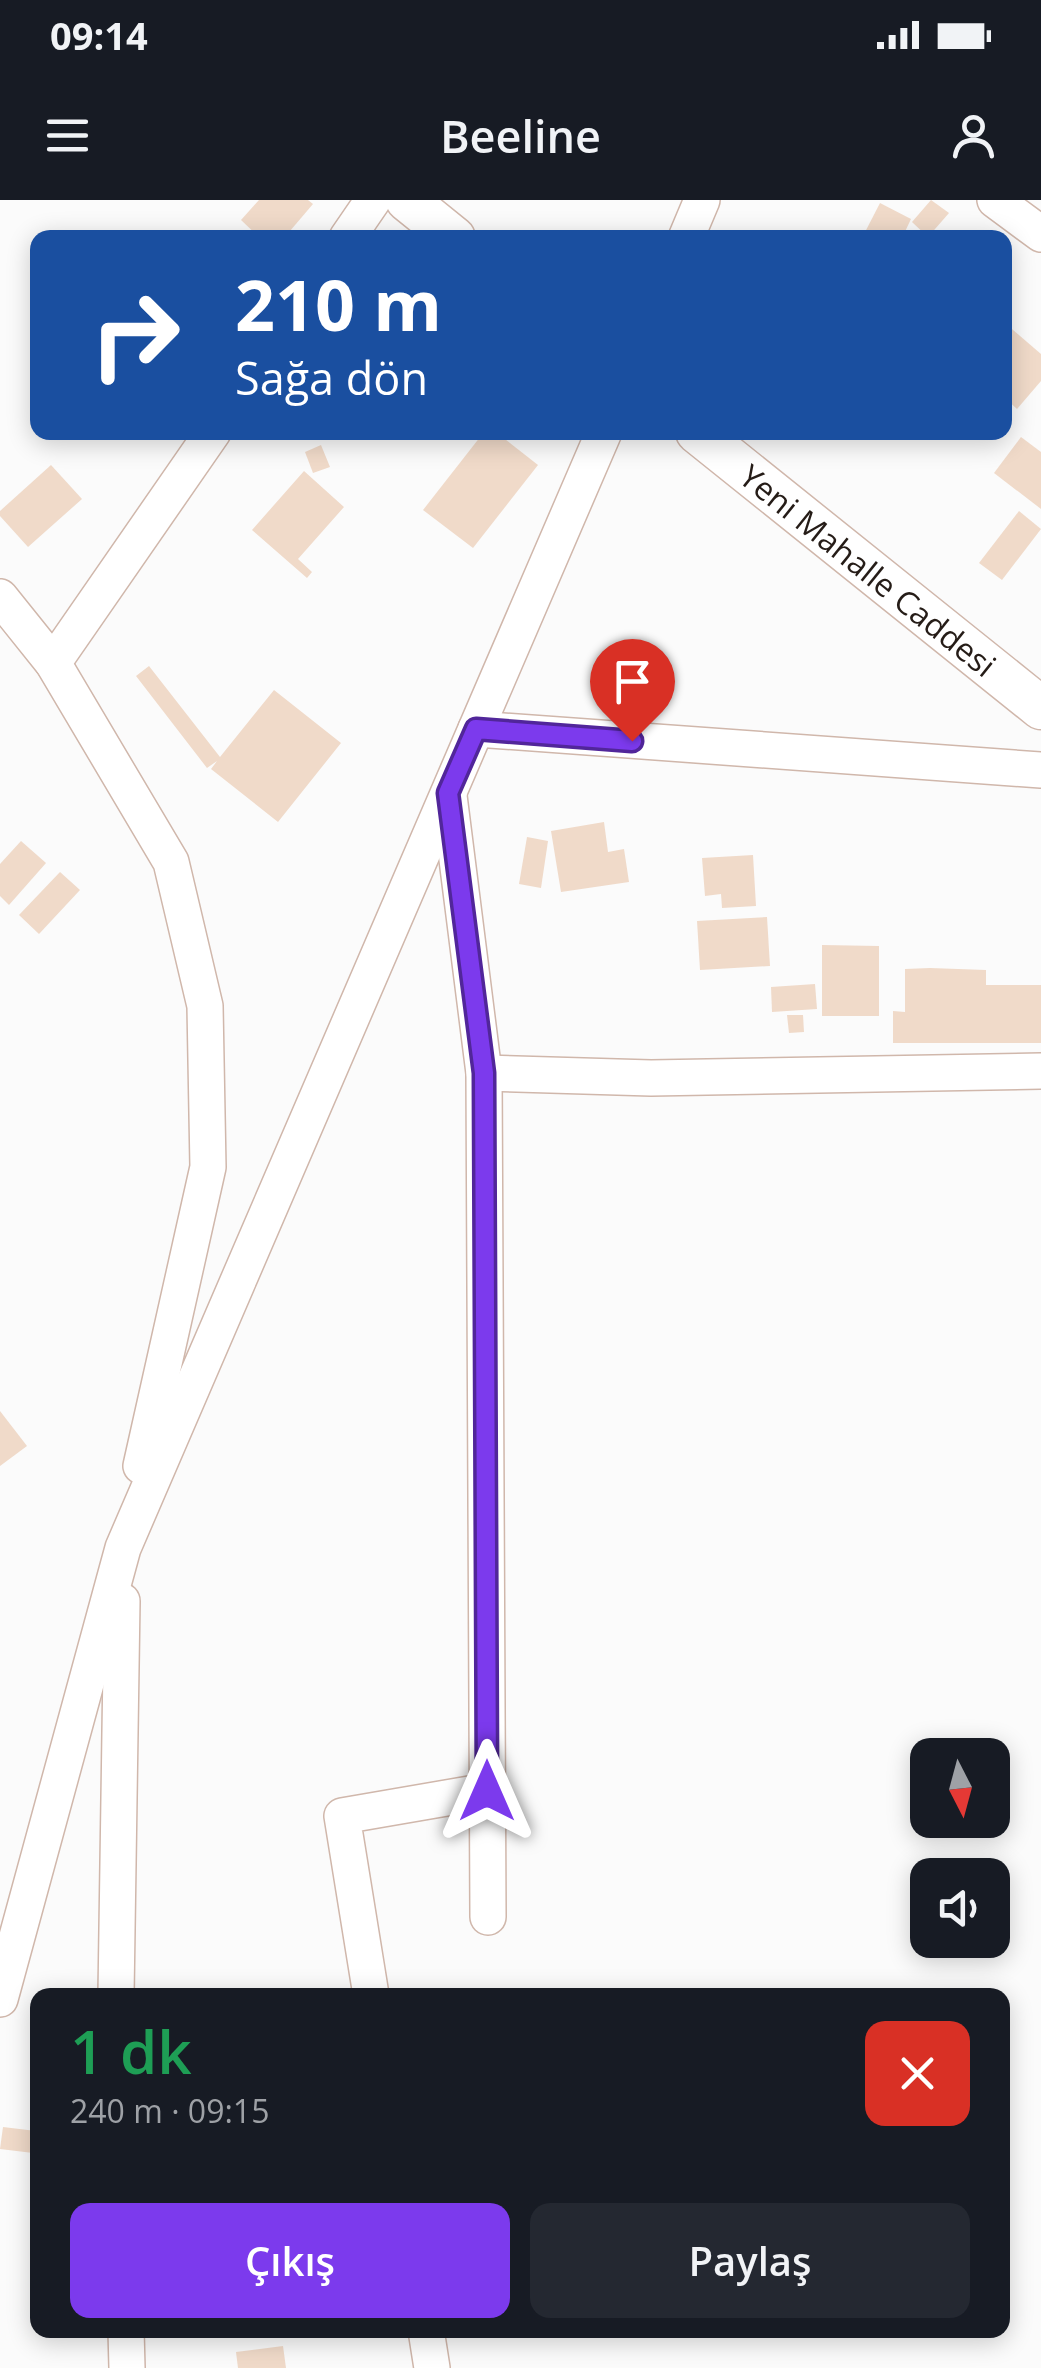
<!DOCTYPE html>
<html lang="tr">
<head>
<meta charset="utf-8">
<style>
  body { margin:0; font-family:"Open Sans",sans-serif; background:#242831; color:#f1f3f6; height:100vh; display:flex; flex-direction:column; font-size:38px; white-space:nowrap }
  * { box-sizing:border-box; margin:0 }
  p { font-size:32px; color:#9ea1a6 }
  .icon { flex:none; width:55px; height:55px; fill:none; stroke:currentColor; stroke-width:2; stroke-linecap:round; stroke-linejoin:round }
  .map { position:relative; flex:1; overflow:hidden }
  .sheet { position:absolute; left:30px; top:1788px; width:980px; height:350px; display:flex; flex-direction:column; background:#171b24; border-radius:20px; box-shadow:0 5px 25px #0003 }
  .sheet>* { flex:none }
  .guide { position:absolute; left:30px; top:30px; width:982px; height:210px; border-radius:20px; box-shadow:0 5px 25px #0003; background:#1a4fa0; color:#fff; overflow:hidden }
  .needle { width:65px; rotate:174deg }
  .tools { position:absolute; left:910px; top:1538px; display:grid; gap:20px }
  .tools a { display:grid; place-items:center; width:100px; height:100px; border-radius:20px; background:#171b24; box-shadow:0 5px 25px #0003; font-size:50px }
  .pin { position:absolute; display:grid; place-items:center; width:85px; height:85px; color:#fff; margin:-102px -42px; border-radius:50% 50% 50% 0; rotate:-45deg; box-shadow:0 0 10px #0007 }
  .pin .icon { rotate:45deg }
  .me { position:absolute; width:110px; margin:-55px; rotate:0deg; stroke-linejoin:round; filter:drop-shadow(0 0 8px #0008) }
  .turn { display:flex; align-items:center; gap:35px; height:210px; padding:0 40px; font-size:45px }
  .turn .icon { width:130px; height:130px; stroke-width:2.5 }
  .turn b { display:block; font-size:70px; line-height:85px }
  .round { display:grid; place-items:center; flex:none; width:105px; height:105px; border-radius:20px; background:#242831 }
  .overview { display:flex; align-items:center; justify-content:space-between; height:170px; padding:0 40px }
  h1 { font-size:60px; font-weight:600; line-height:75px; color:#1e9e55 }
  .button { display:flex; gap:20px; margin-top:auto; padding:20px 40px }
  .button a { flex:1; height:115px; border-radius:20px; background:#7c3aed; color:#fff; font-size:40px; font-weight:600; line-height:115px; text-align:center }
  .button a+a { background:#242831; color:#f1f3f6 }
  .status { display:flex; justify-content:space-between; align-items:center; height:70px; padding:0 50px; background:#171b24; direction:ltr }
  .status svg { height:28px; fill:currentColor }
  header { display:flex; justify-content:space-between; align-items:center; height:130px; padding:0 40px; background:#171b24; font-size:45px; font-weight:600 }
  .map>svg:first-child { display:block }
  .building { fill:#f0dac9 }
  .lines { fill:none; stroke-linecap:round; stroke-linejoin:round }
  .minor-casing { stroke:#d0b7ab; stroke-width:38 }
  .tertiary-casing { stroke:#d0b7ab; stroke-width:45 }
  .minor { stroke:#fff; stroke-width:35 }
  .tertiary { stroke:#fff; stroke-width:42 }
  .route-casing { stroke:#51269a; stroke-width:25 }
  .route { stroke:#7c3aed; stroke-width:18 }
  .labels { text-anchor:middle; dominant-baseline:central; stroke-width:10; stroke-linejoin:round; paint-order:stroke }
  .street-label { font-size:32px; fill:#251c17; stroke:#fff }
</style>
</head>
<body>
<div class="status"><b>09:14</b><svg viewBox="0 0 49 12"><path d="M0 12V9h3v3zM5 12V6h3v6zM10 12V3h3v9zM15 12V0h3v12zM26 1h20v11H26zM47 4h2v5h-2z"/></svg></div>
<header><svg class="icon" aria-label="menu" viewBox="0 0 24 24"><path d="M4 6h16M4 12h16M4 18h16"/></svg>Beeline<svg class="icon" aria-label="person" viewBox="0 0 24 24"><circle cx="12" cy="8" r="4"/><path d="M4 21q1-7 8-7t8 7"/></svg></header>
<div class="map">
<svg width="1041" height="2168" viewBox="0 0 1041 2168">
  <rect width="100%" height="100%" fill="#fbfbfb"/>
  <g class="building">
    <path d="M259,0H308L313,4L284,38H260L241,20Z"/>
    <path d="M931,0L949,13L928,37L912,22Z"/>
    <path d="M880,3L911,19L902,38H862Z"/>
    <path d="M1005,123L1041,154V181L1017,209L1005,198Z"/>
    <path d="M484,232H496L538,265L473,348L423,310Z"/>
    <path d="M1021,237L1041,252V309L994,273Z"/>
    <path d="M321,245L330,267L313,273L305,252Z"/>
    <path d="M51,265L82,299L28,347L0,316V311Z"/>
    <path d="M304,271L344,307L298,359L312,372L307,378L252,330Z"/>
    <path d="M1019,311L1041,329L1002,380L979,363Z"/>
    <path d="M149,466L220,557L274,490L341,543L278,622L211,569L217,561L207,568L136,476Z"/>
    <path d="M604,622L608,652L624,649L629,682L561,692L551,631Z"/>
    <path d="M527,637L548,641L541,688L519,684Z"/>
    <path d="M21,641L46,663L9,705L0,696V664Z"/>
    <path d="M753,655L756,706L722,708L721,694L705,696L702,658Z"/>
    <path d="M60,672L80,690L39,734L19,715Z"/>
    <path d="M767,717L770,766L700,770L697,721Z"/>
    <path d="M822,745L879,746V816H822Z"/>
    <path d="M930,768L986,770V785H1041V843H893V811L905,812V769Z"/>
    <path d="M815,784L817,809L772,812L771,787Z"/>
    <path d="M787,815H803L804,832L789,833Z"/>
    <path d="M0,1211L27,1246L0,1266Z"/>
    <path d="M3,1927L36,1931L33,1953L0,1949Z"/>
    <path d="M283,2146L286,2168H238L236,2152Z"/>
  </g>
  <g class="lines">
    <defs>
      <g id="minor">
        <path d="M995,0L1041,34"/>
        <path d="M347,38L373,0"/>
        <path d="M686,38L702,0"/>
        <path d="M0,397L53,463L171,662L205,806L208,967L141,1266"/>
        <path d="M53,463L213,232"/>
        <path d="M476,529L1041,570"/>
        <path d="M449,596L484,873L488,1717"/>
        <path d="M484,873L651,878L1041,871"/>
        <path d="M116,1795L122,1401"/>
        <path d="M371,1795L342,1616L487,1591"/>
        <path d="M0,1799L123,1348L604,232"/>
        <path d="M126,2130L127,2168"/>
        <path d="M426,2130L432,2168"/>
      </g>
      <g id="tertiary">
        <path d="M407,0L454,38"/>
        <path id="s1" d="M697,232L1041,508"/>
      </g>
    </defs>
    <use href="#minor" class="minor-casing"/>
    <use href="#tertiary" class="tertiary-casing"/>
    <use href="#minor" class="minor"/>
    <use href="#tertiary" class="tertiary"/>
  </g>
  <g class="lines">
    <defs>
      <path id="route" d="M487,1591L484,873L448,593L476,529L632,541"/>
    </defs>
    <use href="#route" class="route-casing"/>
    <use href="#route" class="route"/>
  </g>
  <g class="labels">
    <g class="street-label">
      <text stroke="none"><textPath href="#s1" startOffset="220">Yeni Mahalle Caddesi</textPath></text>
    </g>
  </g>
</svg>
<div class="tools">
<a><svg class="needle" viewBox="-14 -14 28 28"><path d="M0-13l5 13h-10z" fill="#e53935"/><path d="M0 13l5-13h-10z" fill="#9ea1a6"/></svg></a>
<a><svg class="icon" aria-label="sound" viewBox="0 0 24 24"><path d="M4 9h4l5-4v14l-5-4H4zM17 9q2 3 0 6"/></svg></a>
</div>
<div class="pin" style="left:632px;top:541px;background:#d93025"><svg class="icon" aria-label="arrive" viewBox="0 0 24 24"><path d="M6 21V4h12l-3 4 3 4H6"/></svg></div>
<svg class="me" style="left:487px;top:1591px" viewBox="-20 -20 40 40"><path d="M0-17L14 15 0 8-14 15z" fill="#7c3aed" stroke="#fff" stroke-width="4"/></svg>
<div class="guide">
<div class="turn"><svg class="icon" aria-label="right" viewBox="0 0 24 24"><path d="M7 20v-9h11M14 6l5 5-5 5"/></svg><div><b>210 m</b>Sağa dön</div></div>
</div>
<section class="sheet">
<div class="overview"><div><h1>1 dk</h1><p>240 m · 09:15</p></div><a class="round" style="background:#d93025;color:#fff"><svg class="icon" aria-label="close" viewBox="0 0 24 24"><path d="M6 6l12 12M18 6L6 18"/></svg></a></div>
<div class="button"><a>Çıkış</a><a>Paylaş</a></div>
</section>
</div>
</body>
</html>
